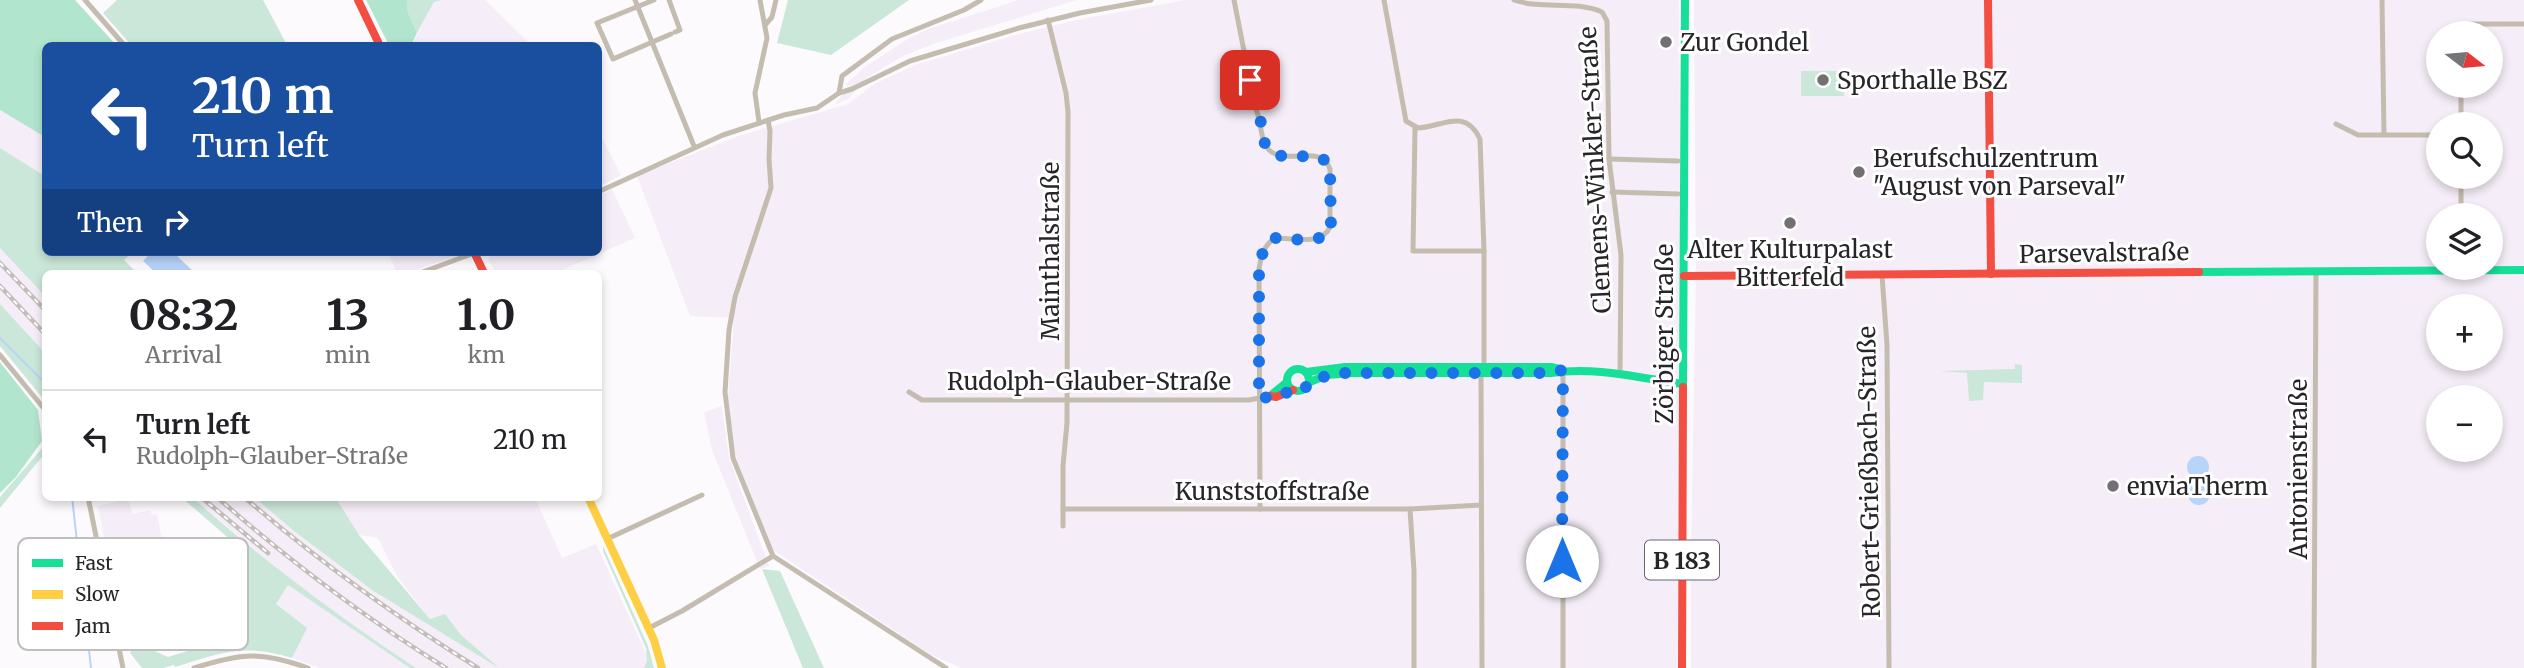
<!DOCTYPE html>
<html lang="en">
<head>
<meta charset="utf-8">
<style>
  body { margin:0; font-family:Merriweather,serif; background:#f2f2f2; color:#202124; height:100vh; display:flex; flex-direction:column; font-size:26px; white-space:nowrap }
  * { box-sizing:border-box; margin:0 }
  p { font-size:23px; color:#757577 }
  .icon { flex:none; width:38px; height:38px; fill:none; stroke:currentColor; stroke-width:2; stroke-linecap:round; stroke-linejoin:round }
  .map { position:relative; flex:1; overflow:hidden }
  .details { position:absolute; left:42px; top:270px; width:560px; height:231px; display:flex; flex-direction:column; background:#fff; border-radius:10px; box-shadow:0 4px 10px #0003 }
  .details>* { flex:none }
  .banner { position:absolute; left:42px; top:42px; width:560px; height:214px; border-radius:10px; box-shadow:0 4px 10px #0003; background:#1a4fa0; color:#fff; overflow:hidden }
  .needle { width:46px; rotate:106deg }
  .controls { position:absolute; left:2426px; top:21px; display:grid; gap:14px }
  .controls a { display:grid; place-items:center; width:77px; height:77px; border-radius:50%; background:#fff; box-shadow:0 4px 10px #0003; font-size:35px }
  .pin { position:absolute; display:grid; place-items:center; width:60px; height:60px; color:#fff; margin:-30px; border-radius:14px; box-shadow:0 4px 10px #0006 }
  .me { position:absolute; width:77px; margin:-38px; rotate:0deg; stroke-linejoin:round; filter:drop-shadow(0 0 5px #0008) }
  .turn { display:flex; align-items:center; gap:24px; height:147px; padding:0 35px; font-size:32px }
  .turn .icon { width:91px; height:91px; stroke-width:2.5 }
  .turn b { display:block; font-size:49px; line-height:60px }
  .then { display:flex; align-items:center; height:66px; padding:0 35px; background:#0003; gap:14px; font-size:26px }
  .eta { display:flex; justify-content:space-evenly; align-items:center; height:119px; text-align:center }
  .eta b { font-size:42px; font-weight:700; line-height:49px }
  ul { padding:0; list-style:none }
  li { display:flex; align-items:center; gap:21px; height:98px; padding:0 35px; border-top:2px solid #e0e0e0 }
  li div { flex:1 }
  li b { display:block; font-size:26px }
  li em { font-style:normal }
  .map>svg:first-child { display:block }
  .built { fill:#f5edf7; fill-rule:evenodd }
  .green { fill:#cae7d9 }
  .forest { fill:#b2e5ce }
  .water { fill:#b8d4fb }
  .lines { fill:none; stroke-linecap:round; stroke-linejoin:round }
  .stream { stroke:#b8d4fb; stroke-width:2 }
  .street { stroke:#c5bcb0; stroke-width:5 }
  .fast { stroke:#16e098; stroke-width:8 }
  .slow { stroke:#ffcf43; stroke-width:8 }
  .jam { stroke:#f24e42; stroke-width:8 }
  .rail-casing { stroke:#c2bdb9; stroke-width:4.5 }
  .rail { stroke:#fff; stroke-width:2; stroke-dasharray:5; stroke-linecap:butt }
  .route { stroke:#1a73e8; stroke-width:12; stroke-dasharray:0 21.6 }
  .poi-dot { fill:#727073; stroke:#fff; stroke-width:2.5 }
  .labels { text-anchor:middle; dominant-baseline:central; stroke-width:6; stroke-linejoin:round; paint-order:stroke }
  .shield { fill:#fff; stroke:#686668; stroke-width:2 }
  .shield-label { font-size:23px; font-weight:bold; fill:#272528 }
  .poi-label { font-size:24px; fill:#272528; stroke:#fff; text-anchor:start }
  .street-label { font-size:24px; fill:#272528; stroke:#fff }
  .key { fill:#fff; stroke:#bebebe; stroke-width:2 }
  .key-label { font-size:19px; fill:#272528 }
</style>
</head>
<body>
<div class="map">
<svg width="2524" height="668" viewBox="0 0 2524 668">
  <rect width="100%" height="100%" fill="#fdfafe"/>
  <g class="built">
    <path d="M442,0H485L531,45L411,46L434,2Z"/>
    <path d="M1019,0H1077L936,43L903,56L868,77L848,99L834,105L850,86L845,85L865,67L906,40L928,29Z"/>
    <path d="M1186,0H1679L1681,273L1677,668H961L930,654L770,548L734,451L728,396L734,318L690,316L637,176L738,136L848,104L874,84L915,65L1019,34L1081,19Z"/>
    <path d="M1694,0H2524V668H1691V548L1696,280ZM2438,33H2490V86H2438ZM2438,124H2490V177H2438ZM2438,215H2490V268H2438ZM2438,306H2490V359H2438ZM2438,397H2490V450H2438Z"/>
    <path d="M0,110L45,137V176L0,148Z"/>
    <path d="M599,132L621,175L599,187H598Z"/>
    <path d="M612,189L635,238L555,273H496L488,259L492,252H598L599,196Z"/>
    <path d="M0,248L45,296V353L0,304Z"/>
    <path d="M388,252H460L459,255L406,273H397Z"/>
    <path d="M722,406L729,458L769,566L760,569L712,450L704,412Z"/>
    <path d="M192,497H254L294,531L372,590L493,664L461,635L445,614L430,619L397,576L378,538L359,535L335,497H542L536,500L562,558L596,544L649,660L644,668H416L348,623L292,581Z"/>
    <path d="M128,499L133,514L150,510L152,515L157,514L163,545L161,548L108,559L98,506Z"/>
    <path d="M288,585L410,668H319L292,658L306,628L276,604Z"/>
  </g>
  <g class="green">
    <path d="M117,0H263L287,45H131L103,13Z"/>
    <path d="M407,0H442L434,2L417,33L407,10Z"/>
    <path d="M788,0H909L831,55L777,43Z"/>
    <rect x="1801" y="71" width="43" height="25"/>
    <path d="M0,148L45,176L46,252H133L124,260L137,273H46L45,296L0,248Z"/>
    <path d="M0,304L45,353V401L0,346Z"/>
    <path d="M2015,364L2022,365V383L1984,382L1983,400L1969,401L1967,373L1940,371L2015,369Z"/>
    <path d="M45,445V453L0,508V497Z"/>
    <path d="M181,497H192C263,560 337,616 416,668H410L288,585L276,604L307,628L292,658C244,643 221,653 175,667L174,665L163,668H142L130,653L138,643L168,657L210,644L222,638L247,554Z"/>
    <path d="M254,497H335L359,535L430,619L445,614L461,635L499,668L372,590L294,531Z"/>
    <path d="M603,546L648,646L654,668H644L647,661L646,648L603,551Z"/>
    <path d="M762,569L780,571L824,668H803Z"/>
  </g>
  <g class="forest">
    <path d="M0,0H75L116,45L46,46L45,137L0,110Z"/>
    <path d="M366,0H407V10L417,33L411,45H389Z"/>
    <path d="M0,362L38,410L42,441L16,477L0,493Z"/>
  </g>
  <g class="water">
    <path d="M152,252H173L195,273H156L143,261Z"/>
    <circle cx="2198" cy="467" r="11"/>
    <circle cx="2199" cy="494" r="11"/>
  </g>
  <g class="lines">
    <g class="stream">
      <path d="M0,338L46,384"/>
      <path d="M72,497L91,668"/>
    </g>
    <g class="street">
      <path d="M85,0L125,46"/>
      <path d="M635,0L694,146"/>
      <path d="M654,0L597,23L613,59L671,34"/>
      <path d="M669,0L680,30L675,32"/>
      <path d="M1234,0L1255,107C1262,120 1259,139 1269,150C1286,166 1322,143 1330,169V227C1322,246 1292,238 1275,238C1263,246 1261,257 1259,269L1260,509"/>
      <path d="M1384,0L1406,121L1418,128C1442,127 1465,107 1480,139L1484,251V367"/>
      <path d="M1514,0C1543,10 1574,0 1602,12L1607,21L1609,159L1621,255L1620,375"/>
      <path d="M2382,0L2384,135H2438"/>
      <path d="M1048,20L1066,93L1068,112L1067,423L1063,466V526"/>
      <path d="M766,24L772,17L776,0"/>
      <path d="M2461,33L2471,24H2524"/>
      <path d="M2461,86V124"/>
      <path d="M839,93L852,89L910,61L1019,28L1080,13L1151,0"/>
      <path d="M768,120L770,131L769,159L771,188L735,297L729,330L725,392L733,458L773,556"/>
      <path d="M759,122L755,93L767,38L760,0"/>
      <path d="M2336,124L2358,135H2384"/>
      <path d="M1415,128L1413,251H1484"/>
      <path d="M1609,159L1678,161"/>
      <path d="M2461,177V215"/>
      <path d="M598,192L723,135L784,115L817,108L839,93L842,76L892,39L964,10L981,0"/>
      <path d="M1612,192L1678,194"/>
      <path d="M420,273L477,252"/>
      <path d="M1882,275L1887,345L1889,668"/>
      <path d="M0,355L46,411"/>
      <path d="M1563,370V668"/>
      <path d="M1481,373L1482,668"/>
      <path d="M909,392L922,400H1249L1270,396"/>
      <path d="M88,497L123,668"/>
      <path d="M1063,509H1410L1481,505"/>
      <path d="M1410,509L1414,571V668"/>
      <path d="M607,539L702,495"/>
      <path d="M773,556L946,668"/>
      <path d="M649,628L682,611L773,556"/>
      <path d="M194,668C242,653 260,651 308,668"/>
      <path d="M2314,668L2316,271"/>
    </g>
    <g class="fast">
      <path d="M2199,272L2524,270"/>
      <circle cx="1298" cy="380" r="11"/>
      <path d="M1306,372L1345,367H1551L1560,369"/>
      <path d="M1310,382L1327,375L1353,373H1551C1594,366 1640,378 1683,384"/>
      <path d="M1683,387L1685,0"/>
      <path d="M1270,396L1287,382"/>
    </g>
    <path class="slow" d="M588,497L654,640L662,668"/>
    <g class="jam">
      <path d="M358,0L380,46"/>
      <path d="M1988,0L1991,274"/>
      <path d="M474,252L484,273"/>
      <path d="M1684,276L2199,272"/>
      <path d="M1270,396L1276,397L1293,390"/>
      <path d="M1682,668L1683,387"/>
    </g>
    <defs>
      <g id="rail">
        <path d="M0,263L46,311"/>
        <path d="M0,286L46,335"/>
        <path d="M201,497L268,553"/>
        <path d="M217,497C288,560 365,618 446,668"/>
        <path d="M244,497C317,560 396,617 478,668"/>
      </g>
    </defs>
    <use href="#rail" class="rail-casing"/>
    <use href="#rail" class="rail"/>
  </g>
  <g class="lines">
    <path class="route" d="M1250,80C1252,93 1256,105 1260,117C1262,128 1261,140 1268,148C1284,168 1322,143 1330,169L1331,228C1322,246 1292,238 1275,238C1263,245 1261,257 1259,269V398L1276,397L1293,390L1302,391L1314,379L1342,373H1551L1563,370L1562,561"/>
  </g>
  <g class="poi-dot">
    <circle cx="1666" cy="42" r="7"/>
    <circle cx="1823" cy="80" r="7"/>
    <circle cx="1859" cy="172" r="7"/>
    <circle cx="1790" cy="223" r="7"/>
    <circle cx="2113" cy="486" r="7"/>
  </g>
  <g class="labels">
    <rect class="shield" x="1645" y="540.5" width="74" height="39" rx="5"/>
    <g class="shield-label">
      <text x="1682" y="560">B 183</text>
    </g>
    <g class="poi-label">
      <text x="1680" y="42">Zur Gondel</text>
      <text x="1837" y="80">Sporthalle BSZ</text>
      <text x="1873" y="158">Berufschulzentrum<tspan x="1873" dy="28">"August von Parseval"</tspan></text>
      <text x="1790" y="249" text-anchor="middle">Alter Kulturpalast<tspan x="1790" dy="28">Bitterfeld</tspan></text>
      <text x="2127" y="486">enviaTherm</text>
    </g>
    <g class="street-label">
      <text transform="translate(1595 170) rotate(-93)">Clemens-Winkler-Straße</text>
      <text transform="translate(1050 251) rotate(-90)">Mainthalstraße</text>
      <text transform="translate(2104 253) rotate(-1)">Parsevalstraße</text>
      <text transform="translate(1664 334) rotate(-90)">Zörbiger Straße</text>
      <text x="1089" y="381">Rudolph-Glauber-Straße</text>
      <text transform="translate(2298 469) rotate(-90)">Antonienstraße</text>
      <text transform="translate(1869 472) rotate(-91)">Robert-Grießbach-Straße</text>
      <text x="1272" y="491">Kunststoffstraße</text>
    </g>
  </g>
  <rect x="18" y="538" width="230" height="112" rx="10" class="key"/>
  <rect x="32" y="559" width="31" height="8" fill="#16e098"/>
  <rect x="32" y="590" width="31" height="9" fill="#ffcf43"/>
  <rect x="32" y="622" width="31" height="8" fill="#f24e42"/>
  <g class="key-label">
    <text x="75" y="570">Fast</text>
    <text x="75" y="601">Slow</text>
    <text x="75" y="633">Jam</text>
  </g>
</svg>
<div class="controls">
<a><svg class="needle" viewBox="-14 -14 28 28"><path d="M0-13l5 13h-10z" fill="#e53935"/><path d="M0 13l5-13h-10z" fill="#757577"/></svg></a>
<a><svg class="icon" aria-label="search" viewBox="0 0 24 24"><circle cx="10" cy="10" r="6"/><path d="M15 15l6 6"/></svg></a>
<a><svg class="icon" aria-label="layers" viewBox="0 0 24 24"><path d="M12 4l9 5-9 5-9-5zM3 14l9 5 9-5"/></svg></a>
<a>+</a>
<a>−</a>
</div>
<div class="pin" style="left:1250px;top:80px;background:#d93025"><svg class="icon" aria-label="arrive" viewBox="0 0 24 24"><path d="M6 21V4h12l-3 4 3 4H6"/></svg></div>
<svg class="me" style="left:1562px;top:561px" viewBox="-20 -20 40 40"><circle r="19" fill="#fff"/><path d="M0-13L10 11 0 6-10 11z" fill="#1a73e8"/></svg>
<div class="banner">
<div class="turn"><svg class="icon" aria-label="left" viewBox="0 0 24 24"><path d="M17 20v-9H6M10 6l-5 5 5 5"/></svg><div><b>210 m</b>Turn left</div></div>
<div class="then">Then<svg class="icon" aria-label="right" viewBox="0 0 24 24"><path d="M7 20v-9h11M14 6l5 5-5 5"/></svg></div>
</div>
<section class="details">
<div class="eta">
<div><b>08:32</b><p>Arrival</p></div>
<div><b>13</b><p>min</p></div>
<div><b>1.0</b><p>km</p></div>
</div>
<ul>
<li><svg class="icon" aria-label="left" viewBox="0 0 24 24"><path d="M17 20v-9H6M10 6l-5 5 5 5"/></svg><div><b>Turn left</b><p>Rudolph-Glauber-Straße</p></div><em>210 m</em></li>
</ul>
</section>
</div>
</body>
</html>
